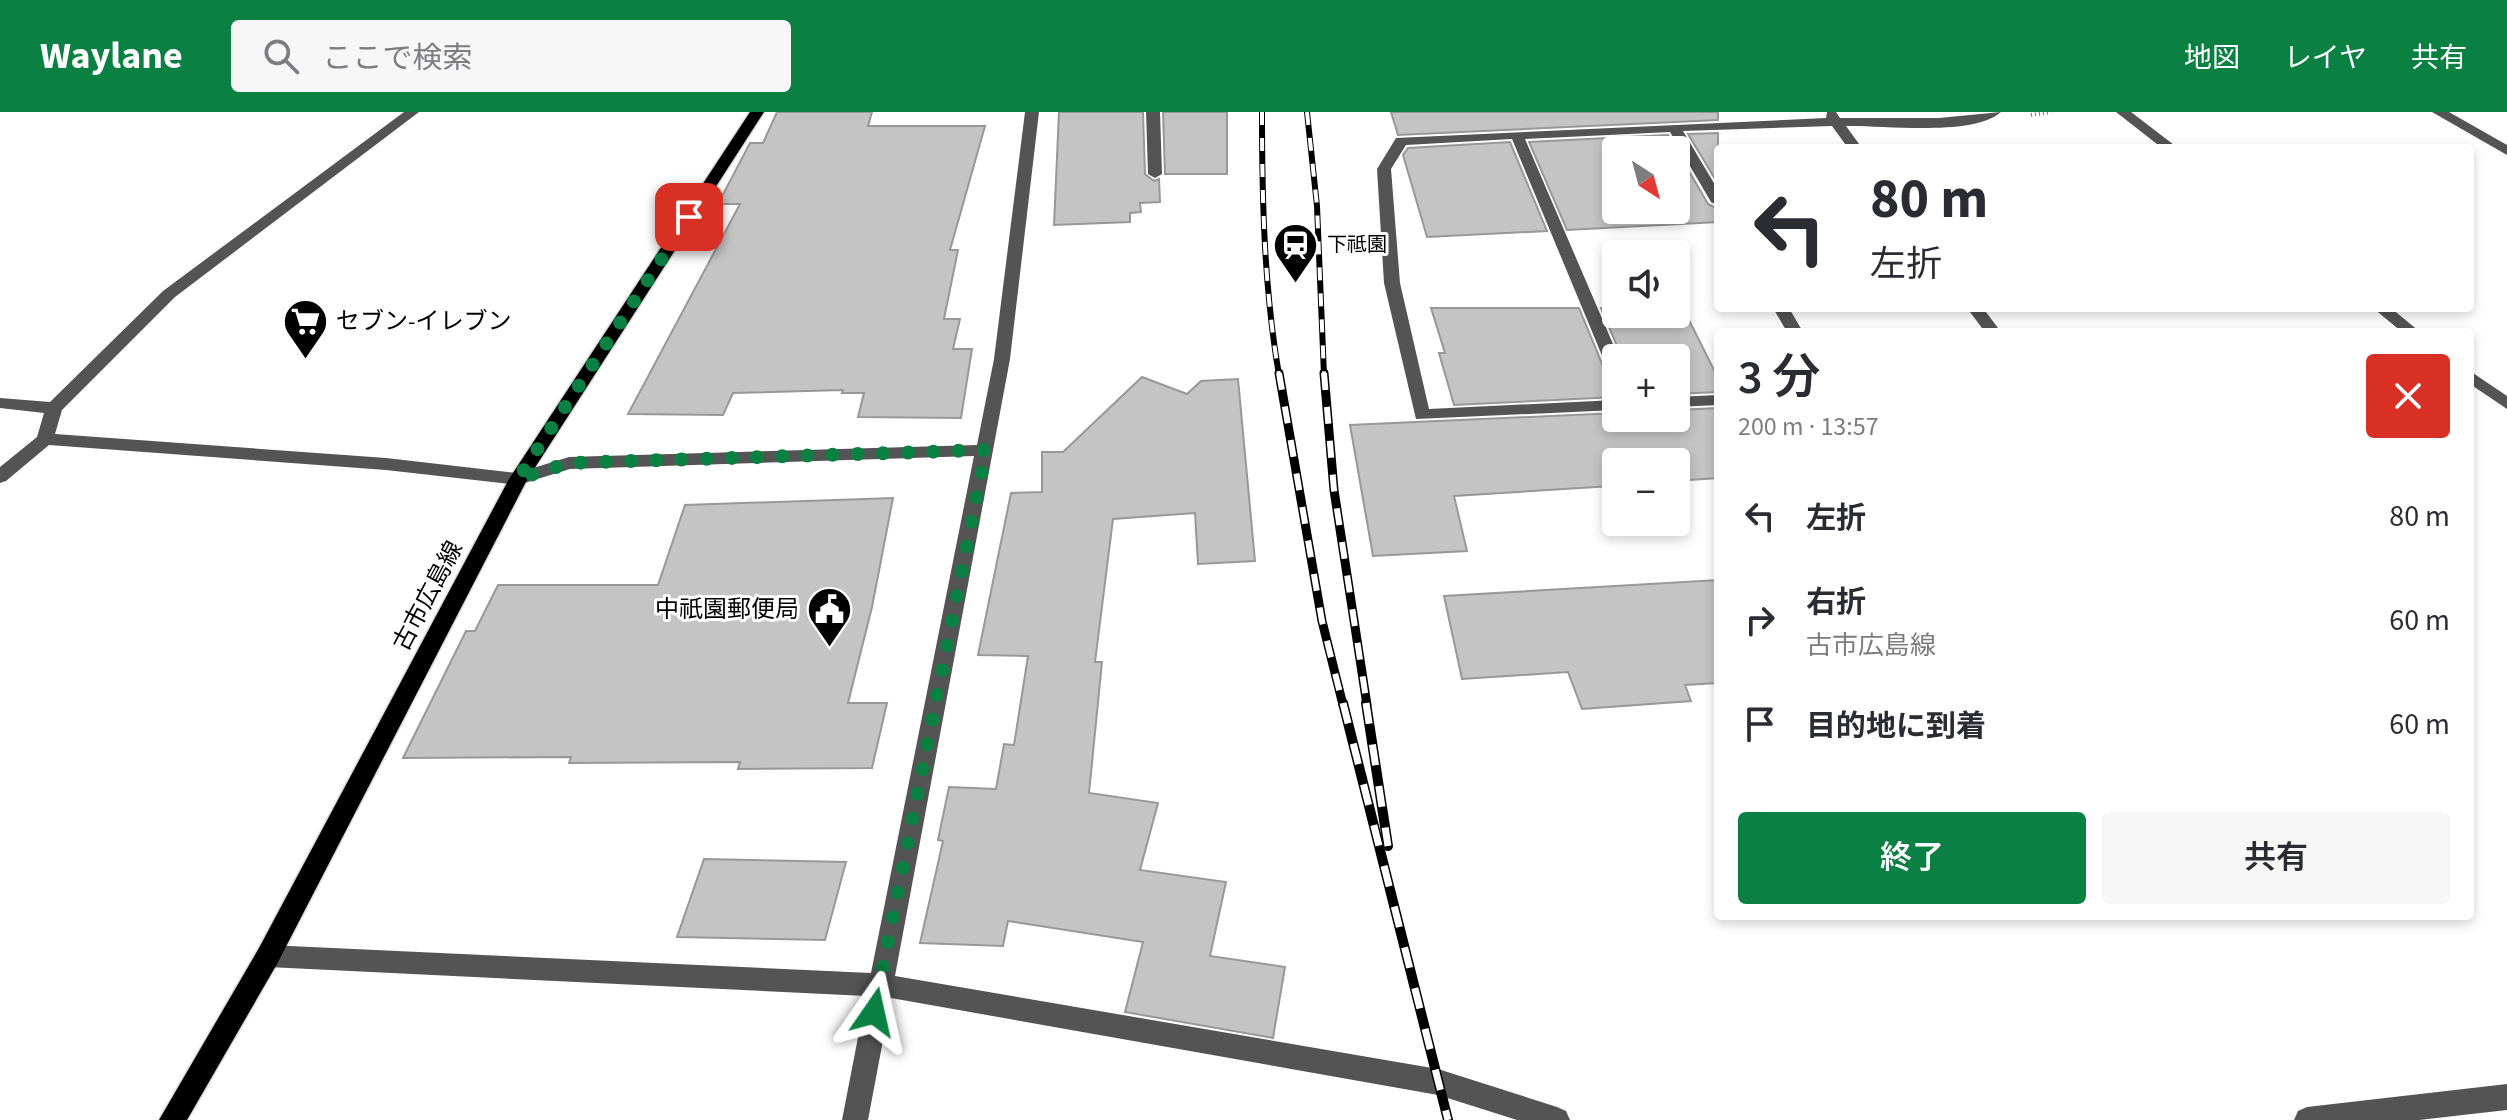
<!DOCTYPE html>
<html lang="ja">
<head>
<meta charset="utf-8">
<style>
  body { margin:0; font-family:"Source Sans 3","Noto Sans JP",sans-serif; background:#f7f7f7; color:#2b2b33; height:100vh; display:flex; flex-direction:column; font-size:30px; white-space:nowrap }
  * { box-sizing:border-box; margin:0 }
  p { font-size:26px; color:#7c7c81 }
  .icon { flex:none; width:44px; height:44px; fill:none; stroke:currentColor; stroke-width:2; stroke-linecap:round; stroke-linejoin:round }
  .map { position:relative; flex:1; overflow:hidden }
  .details { position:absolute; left:1714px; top:216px; width:760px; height:592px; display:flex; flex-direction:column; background:#fff; border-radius:8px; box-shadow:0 4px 12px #0003 }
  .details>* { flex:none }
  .hud { position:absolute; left:1714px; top:32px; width:760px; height:168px; border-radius:8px; box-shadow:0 4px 12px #0003; background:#fff; color:#2b2b33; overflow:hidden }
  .needle { width:52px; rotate:144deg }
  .fabs { position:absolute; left:1602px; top:24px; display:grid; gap:16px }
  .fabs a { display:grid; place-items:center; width:88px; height:88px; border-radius:8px; background:#fff; box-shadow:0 4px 12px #0003; font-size:40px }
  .pin { position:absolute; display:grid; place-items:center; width:68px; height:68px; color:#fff; margin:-34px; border-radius:16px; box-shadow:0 4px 12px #0006 }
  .me { position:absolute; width:88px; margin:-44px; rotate:11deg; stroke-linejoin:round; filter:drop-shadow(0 0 6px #0008) }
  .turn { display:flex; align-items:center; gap:28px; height:168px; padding:0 24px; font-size:36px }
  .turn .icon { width:104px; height:104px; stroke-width:2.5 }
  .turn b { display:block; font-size:56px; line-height:68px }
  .round { display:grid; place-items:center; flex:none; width:84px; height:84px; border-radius:8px; background:#f7f7f7 }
  .headline { display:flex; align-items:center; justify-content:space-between; height:136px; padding:0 24px }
  h1 { font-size:48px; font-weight:600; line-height:60px }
  .primary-button { display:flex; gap:16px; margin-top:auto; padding:16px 24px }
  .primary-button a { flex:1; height:92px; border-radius:8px; background:#0b8043; color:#fff; font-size:32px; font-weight:600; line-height:92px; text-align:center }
  .primary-button a+a { background:#f7f7f7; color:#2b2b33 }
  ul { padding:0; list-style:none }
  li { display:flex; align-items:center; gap:24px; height:104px; padding:0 24px }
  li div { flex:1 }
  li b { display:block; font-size:30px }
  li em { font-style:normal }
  header { display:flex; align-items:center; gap:48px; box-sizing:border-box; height:112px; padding:0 40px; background:#0b8043; color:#fff }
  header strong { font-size:38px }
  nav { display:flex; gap:44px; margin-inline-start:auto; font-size:28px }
  .search { width:560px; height:72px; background:#f7f7f7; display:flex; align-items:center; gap:20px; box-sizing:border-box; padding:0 28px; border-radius:8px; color:#7c7c81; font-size:30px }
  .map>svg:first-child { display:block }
  .building { fill:#c4c4c4; stroke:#989898; stroke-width:2; fill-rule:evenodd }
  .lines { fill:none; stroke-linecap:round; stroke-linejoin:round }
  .major-casing { stroke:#dbdbdb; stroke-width:3 }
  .path { stroke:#767676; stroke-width:4; stroke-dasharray:1 3; stroke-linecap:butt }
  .minor { fill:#545454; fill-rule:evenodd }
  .major { fill:#000; fill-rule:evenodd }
  .rail-far2-casing { stroke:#000; stroke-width:6 }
  .rail-far1-casing { stroke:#000; stroke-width:9 }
  .rail-casing { stroke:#000; stroke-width:10 }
  .rail-far2 { stroke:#fff; stroke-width:4; stroke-dasharray:13; stroke-linecap:butt }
  .rail-far1 { stroke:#fff; stroke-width:6; stroke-dasharray:17; stroke-linecap:butt }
  .rail { stroke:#fff; stroke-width:7; stroke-dasharray:21; stroke-linecap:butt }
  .route { stroke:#0b8043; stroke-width:14; stroke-dasharray:0 25.2 }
  .labels { text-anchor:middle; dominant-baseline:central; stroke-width:6; stroke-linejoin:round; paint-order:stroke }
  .far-poi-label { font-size:20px; fill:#000; stroke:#fff; text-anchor:start }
  .poi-label { font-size:24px; fill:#000; stroke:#fff; text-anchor:start }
  .street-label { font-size:24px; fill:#000; stroke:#fff }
</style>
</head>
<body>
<header>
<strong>Waylane</strong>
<div class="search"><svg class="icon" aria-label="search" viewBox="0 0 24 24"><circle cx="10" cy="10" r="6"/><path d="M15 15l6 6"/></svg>ここで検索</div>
<nav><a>地図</a><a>レイヤ</a><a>共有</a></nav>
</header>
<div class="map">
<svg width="2507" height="1008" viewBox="0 0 2507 1008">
  <rect width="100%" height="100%" fill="#fff"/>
  <g class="building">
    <path d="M777,0H872L868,14H985L950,138H958L944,207H960L953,237H972L961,306L858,305L864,281H842L843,278L733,281L723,303L628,302L740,92H718L750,31H763Z"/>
    <path d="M1059,0H1143L1145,62L1154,69L1159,67L1160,90L1140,91L1141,100L1130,101V110L1054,113Z"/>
    <path d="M1163,0H1227V62H1165Z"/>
    <path d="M1391,0H1718V8L1398,23Z"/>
    <path d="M1718,21V72L1688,22Z"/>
    <path d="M1668,23L1708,92L1718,97V110L1567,118L1529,30ZM1616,38H1676V98H1616Z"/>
    <path d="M1510,30L1547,119L1427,125L1403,43L1408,36Z"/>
    <path d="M1431,196H1579L1605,259L1616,266V285L1454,293L1439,241H1445Z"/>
    <path d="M1601,196H1616V202H1676V196H1683L1718,266V280L1676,282V246H1622Z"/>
    <path d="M1142,265L1187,282L1201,269L1238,267L1255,449L1198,452L1195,401L1113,407L1095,550H1102L1089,681L1158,691L1140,758L1226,770L1210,844L1285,855L1273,926L1125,900L1143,830L1008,809L1003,834L920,831L943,729L938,728L949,675L996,677L1004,632L1014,633L1028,544L978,543L1011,381L1042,380V340H1063Z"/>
    <path d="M1718,296V366L1676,369V350H1616V372L1612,374L1454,384L1467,439L1373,444L1350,313L1616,301V306H1676V298Z"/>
    <path d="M893,386L872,495L848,591H887L872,656L738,657L740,650L569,651L571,645L403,646L466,519H475L498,473H658L685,393Z"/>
    <path d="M1718,468V571L1685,573L1691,589L1582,597L1568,560L1462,567L1444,484Z"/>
    <path d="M704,747L846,750L825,828L677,825Z"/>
  </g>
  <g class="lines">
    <defs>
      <path id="major" d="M750,0H764L527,368L277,852L187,1008H159L259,836L509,367Z"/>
    </defs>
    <use href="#major" class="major-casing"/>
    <path class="path" d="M2031,3L2051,0"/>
    <g class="minor">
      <path d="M404,0H419L175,185L62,298L55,322L386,346L517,361L569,345L977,333L994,247L1025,0H1039L1010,247L895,864L1438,957L1557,995L1566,999L1570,1008H1517L1438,983L891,886L868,1008H842L866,884L268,855L259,852L256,844L259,836L268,833L871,861L974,344L570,357L518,373L386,358L49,333L6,369L0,371V355L37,325L44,301L0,296V286L50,290L163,179Z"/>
      <path d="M1146,0H1160L1162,62L1155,66L1148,62Z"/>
      <path d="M1827,0H1836L1840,6H1939L2001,0C1973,25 1883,13 1846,14L1862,36H1848L1832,14L1683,19L1718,78V94L1711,90L1670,20L1525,27L1619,246H1616V263L1608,258L1512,27L1406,33L1391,57L1400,171L1429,297L1616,288V298L1416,307L1384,171L1377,57L1396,26L1826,6Z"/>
      <path d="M2116,0H2131L2178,36H2162Z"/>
      <path d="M2432,0H2449L2507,33V43Z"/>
      <path d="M1773,196H1789L1803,220H1787Z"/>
      <path d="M1967,196H1983L2001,220H1985Z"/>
      <path d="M2373,196H2391L2420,220H2402Z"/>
      <path d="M2470,259L2507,284V297L2470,272Z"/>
      <path d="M1718,283V293L1676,295V285Z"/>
      <path d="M2507,972V998L2419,1008H2294L2298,999L2307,995Z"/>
    </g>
    <use href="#major" class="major"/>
    <defs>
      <g id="rail-far2">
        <path d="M1262,0C1262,88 1264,176 1279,263"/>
        <path d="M1307,0L1317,94L1324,263"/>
      </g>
      <g id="rail-far1">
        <path d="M1279,261L1322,509L1343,593"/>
        <path d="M1324,261L1334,378L1367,593"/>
      </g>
      <g id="rail">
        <path d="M1343,591L1448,1008"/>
        <path d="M1366,591L1388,734"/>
      </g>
    </defs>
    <use href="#rail-far2" class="rail-far2-casing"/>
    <use href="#rail-far1" class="rail-far1-casing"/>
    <use href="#rail" class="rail-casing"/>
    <use href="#rail-far2" class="rail-far2"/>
    <use href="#rail-far1" class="rail-far1"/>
    <use href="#rail" class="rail"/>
  </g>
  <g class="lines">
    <path class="route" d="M689,105L518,367L569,351L986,338L874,900"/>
  </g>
  <defs>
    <symbol id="station-pin" viewBox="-11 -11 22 30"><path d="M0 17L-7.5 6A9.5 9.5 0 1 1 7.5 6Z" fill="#000" stroke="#fff"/><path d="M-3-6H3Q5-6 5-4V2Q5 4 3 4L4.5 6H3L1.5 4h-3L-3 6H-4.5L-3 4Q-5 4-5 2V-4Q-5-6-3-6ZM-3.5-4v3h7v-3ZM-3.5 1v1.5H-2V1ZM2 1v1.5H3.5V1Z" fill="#fff"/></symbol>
    <symbol id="supermarket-pin" viewBox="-11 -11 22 30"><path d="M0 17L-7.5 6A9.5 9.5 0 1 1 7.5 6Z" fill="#000" stroke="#fff"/><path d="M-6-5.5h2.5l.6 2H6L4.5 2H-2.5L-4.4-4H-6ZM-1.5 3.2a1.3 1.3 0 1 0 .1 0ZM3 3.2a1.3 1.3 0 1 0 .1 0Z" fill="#fff"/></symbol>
    <symbol id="civic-pin" viewBox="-11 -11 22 30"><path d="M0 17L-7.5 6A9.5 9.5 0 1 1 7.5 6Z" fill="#000" stroke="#fff"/><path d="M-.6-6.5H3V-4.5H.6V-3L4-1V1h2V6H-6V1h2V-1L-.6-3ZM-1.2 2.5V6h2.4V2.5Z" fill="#fff"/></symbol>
  </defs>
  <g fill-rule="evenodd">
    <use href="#station-pin" x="1270" y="108" width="51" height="69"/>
    <use href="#supermarket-pin" x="280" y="184" width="51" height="69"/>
    <use href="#civic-pin" x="804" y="472" width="51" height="69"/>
  </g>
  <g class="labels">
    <g class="far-poi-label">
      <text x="1327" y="133">下祗園</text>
    </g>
    <g class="poi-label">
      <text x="336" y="209">セブン-イレブン</text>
      <text x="799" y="497" text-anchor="end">中祇園郵便局</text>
    </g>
    <g class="street-label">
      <text transform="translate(428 484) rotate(-62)">古市広島線</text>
    </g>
  </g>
</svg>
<div class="fabs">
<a><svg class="needle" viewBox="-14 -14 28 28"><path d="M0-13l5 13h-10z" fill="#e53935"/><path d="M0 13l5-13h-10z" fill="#7c7c81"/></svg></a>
<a><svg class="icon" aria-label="sound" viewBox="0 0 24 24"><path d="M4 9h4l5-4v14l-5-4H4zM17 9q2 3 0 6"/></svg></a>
<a>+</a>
<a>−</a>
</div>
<div class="pin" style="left:689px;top:105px;background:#d93025"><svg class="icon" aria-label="arrive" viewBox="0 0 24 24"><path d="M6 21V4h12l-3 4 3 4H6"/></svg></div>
<svg class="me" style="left:874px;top:900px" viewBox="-20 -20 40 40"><path d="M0-17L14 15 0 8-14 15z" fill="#0b8043" stroke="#fff" stroke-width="4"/></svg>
<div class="hud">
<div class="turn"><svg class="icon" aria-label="left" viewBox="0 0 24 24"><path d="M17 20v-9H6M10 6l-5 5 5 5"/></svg><div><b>80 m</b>左折</div></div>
</div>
<section class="details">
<div class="headline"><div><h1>3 分</h1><p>200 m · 13:57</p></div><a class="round" style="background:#d93025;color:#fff"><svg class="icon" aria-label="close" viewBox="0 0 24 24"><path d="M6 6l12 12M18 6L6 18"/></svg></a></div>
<ul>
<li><svg class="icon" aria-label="left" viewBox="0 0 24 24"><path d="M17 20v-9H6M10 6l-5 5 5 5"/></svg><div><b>左折</b></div><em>80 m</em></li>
<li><svg class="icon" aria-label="right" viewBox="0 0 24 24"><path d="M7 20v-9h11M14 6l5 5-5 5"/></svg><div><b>右折</b><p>古市広島線</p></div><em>60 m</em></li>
<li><svg class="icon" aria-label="arrive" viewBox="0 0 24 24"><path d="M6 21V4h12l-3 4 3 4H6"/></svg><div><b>目的地に到着</b></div><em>60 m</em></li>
</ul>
<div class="primary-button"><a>終了</a><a>共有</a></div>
</section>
</div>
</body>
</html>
